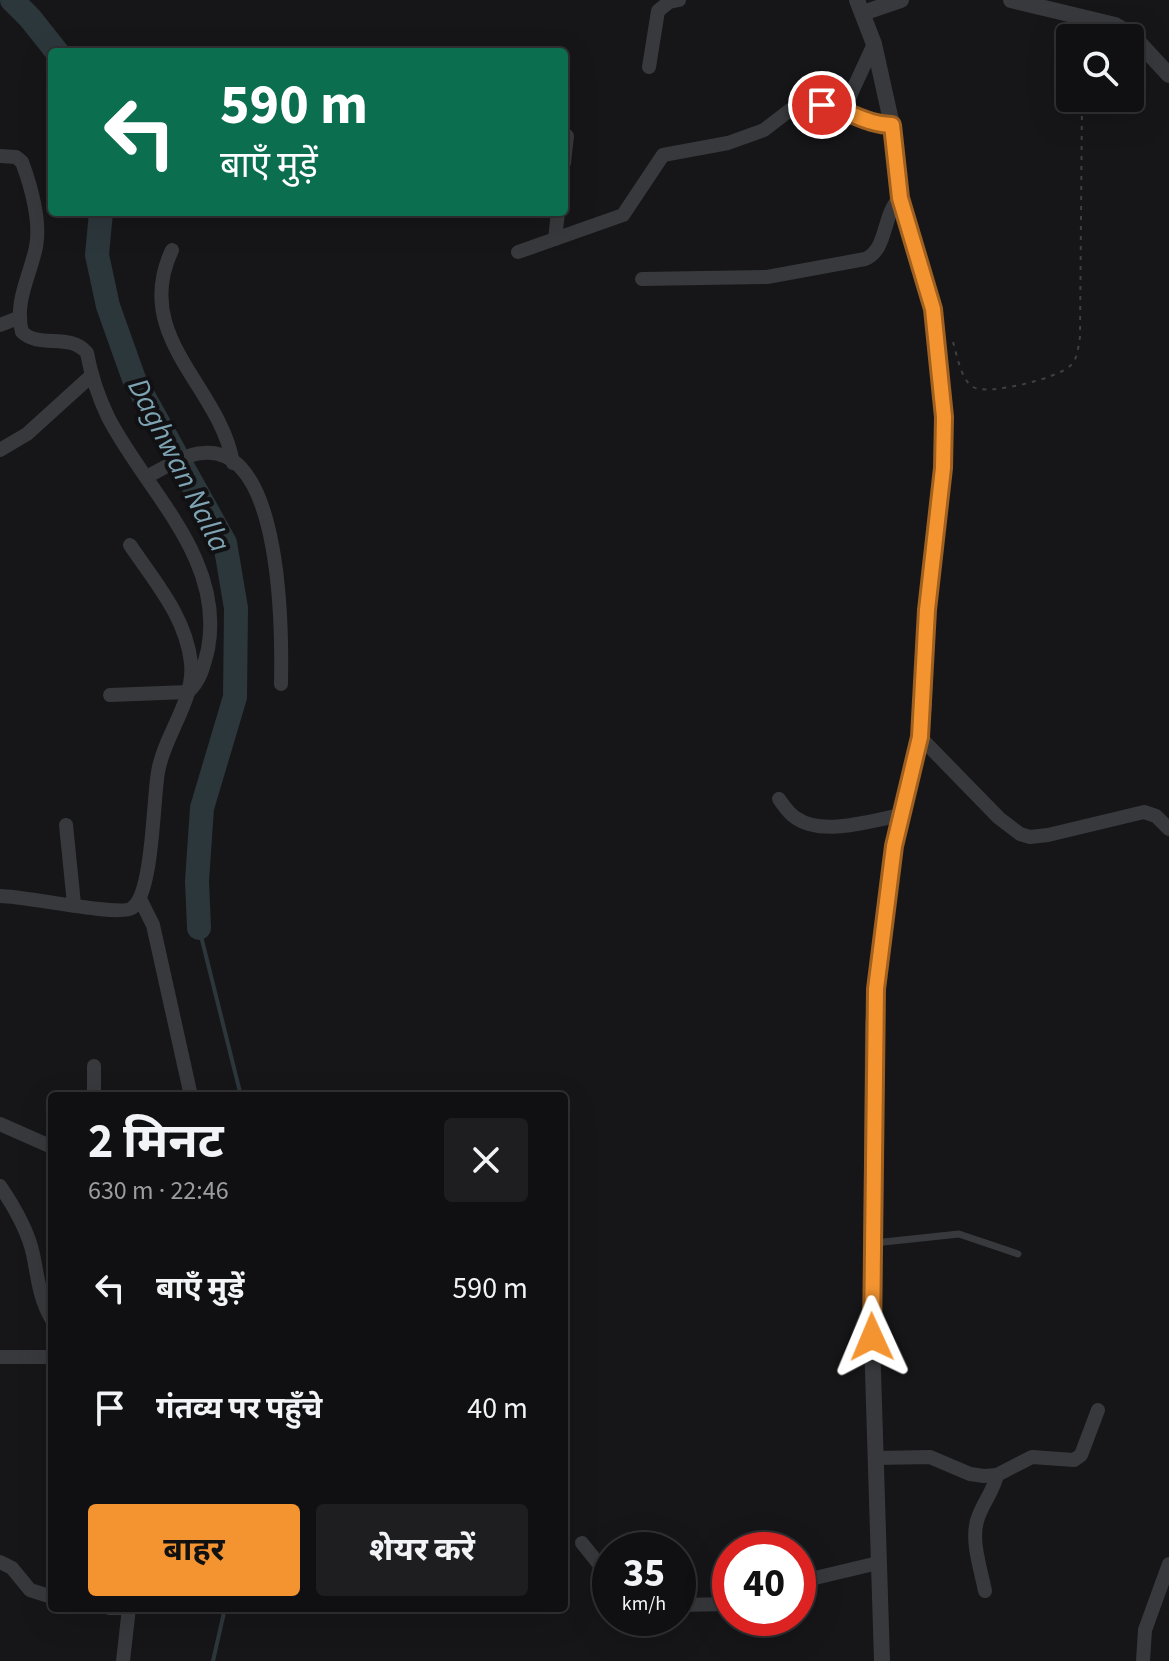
<!DOCTYPE html>
<html lang="hi">
<head>
<meta charset="utf-8">
<style>
  body { margin:0; font-family:"Source Sans 3","Noto Sans Devanagari",sans-serif; background:#1e1e20; color:#f1f3f6; height:100vh; display:flex; flex-direction:column; font-size:30px; white-space:nowrap }
  * { box-sizing:border-box; margin:0 }
  p { font-size:26px; color:#9c9d9f }
  .icon { flex:none; width:44px; height:44px; fill:none; stroke:currentColor; stroke-width:2; stroke-linecap:round; stroke-linejoin:round }
  .map { position:relative; flex:1; overflow:hidden }
  .details { position:absolute; left:48px; top:1092px; width:520px; height:520px; display:flex; flex-direction:column; background:#101012; border-radius:8px; box-shadow:0 8px 32px #0002,0 0 0 2px #303032 }
  .details>* { flex:none }
  .banner { position:absolute; left:48px; top:48px; width:520px; height:168px; border-radius:8px; box-shadow:0 8px 32px #0002,0 0 0 2px #303032; background:#0b6e4f; color:#fff; overflow:hidden }
  .tools { position:absolute; left:1056px; top:24px; display:grid; gap:16px }
  .tools a { display:grid; place-items:center; width:88px; height:88px; border-radius:8px; background:#101012; box-shadow:0 8px 32px #0002,0 0 0 2px #303032; font-size:40px }
  .speed { position:absolute; left:592px; top:1532px; display:flex; gap:16px; font-size:40px; font-weight:700; text-align:center }
  .speed>* { display:grid; place-content:center; width:104px; height:104px; border-radius:50%; background:#101012; box-shadow:0 8px 32px #0002,0 0 0 2px #303032; line-height:1 }
  .speed small { font-size:20px; font-weight:400 }
  .speed .limit { border:12px solid #d22; background:#fff; color:#111 }
  .pin { position:absolute; display:grid; place-items:center; width:68px; height:68px; color:#fff; margin:-34px; border:4px solid #fff; border-radius:50%; box-shadow:0 2px 8px #0007 }
  .me { position:absolute; width:88px; margin:-44px; rotate:359deg; stroke-linejoin:round; filter:drop-shadow(0 0 6px #0008) }
  .turn { display:flex; align-items:center; gap:28px; height:168px; padding:0 40px; font-size:36px }
  .turn .icon { width:104px; height:104px; stroke-width:2.5 }
  .turn b { display:block; font-size:56px; line-height:68px }
  .round { display:grid; place-items:center; flex:none; width:84px; height:84px; border-radius:8px; background:#1e1e20 }
  .headline { display:flex; align-items:center; justify-content:space-between; height:136px; padding:0 40px }
  h1 { font-size:48px; font-weight:700; line-height:60px }
  .primary-button { display:flex; gap:16px; margin-top:auto; padding:16px 40px }
  .primary-button a { flex:1; height:92px; border-radius:8px; background:#f49431; color:#111; font-size:32px; font-weight:700; line-height:92px; text-align:center }
  .primary-button a+a { background:#1e1e20; color:#f1f3f6 }
  ul { padding:0; list-style:none }
  li { display:flex; align-items:center; gap:24px; height:120px; padding:0 40px }
  li div { flex:1 }
  li b { display:block; font-size:30px }
  li em { font-style:normal }
  .map>svg:first-child { display:block }
  .lines { fill:none; stroke-linecap:round; stroke-linejoin:round }
  .stream { stroke:#2c373c; stroke-width:4 }
  .river { stroke:#2c373c; stroke-width:24 }
  .path { stroke:#3d4044; stroke-width:2; stroke-dasharray:4 6; stroke-linecap:butt }
  .service { stroke:#37393d; stroke-width:7 }
  .minor { stroke:#37393d; stroke-width:14 }
  .tertiary { stroke:#37393d; stroke-width:16 }
  .route-casing { stroke:#9f6020; stroke-width:20 }
  .route { stroke:#f49431; stroke-width:14 }
  .labels { text-anchor:middle; dominant-baseline:central; stroke-width:8; stroke-linejoin:round; paint-order:stroke }
  .water-label { font-size:30px; font-style:italic; fill:#7ea3b3; stroke:#111113 }
</style>
</head>
<body>
<div class="map">
<svg width="1169" height="1661" viewBox="0 0 1169 1661">
  <rect width="100%" height="100%" fill="#161618"/>
  <g class="lines">
    <g class="stream">
      <path d="M199,928L241,1096"/>
      <path d="M213,1661L225,1608"/>
    </g>
    <g class="river">
      <path d="M12,0L30,18L57,52"/>
      <path d="M101,212L97,255L108,306L134,379L225,543L236,608L235,697L202,808L197,881L199,928"/>
    </g>
    <path class="path" d="M953,342C957,355 961,380 973,387C988,396 1058,378 1070,366C1078,359 1078,347 1080,337L1082,98"/>
    <path class="service" d="M874,1243L959,1234L1018,1254"/>
    <g class="minor">
      <path d="M649,67L658,11L669,2L679,0"/>
      <path d="M843,111L874,44"/>
      <path d="M0,156L16,157L22,162C31,186 41,222 36,247C30,276 14,302 22,332C40,349 70,332 87,353C91,375 98,396 108,417C146,491 225,558 208,649C204,665 201,680 188,692L110,695"/>
      <path d="M564,163L567,136"/>
      <path d="M555,239L558,212"/>
      <path d="M172,250C131,337 220,386 233,463"/>
      <path d="M518,252L623,215L663,155L728,143L764,130L790,110L800,107H835L868,123L892,125"/>
      <path d="M642,279L767,277L865,259C888,250 882,214 900,198"/>
      <path d="M0,325L18,318"/>
      <path d="M0,450L27,434L91,376"/>
      <path d="M146,477C163,469 184,454 203,453C283,445 282,634 281,684"/>
      <path d="M920,737L999,818L1020,834L1030,837L1048,835L1144,812L1156,816L1169,829"/>
      <path d="M779,799C784,806 789,814 796,818C823,837 872,820 902,815"/>
      <path d="M66,825L74,904"/>
      <path d="M0,896C25,896 120,917 132,908C153,894 153,800 158,772C164,735 195,701 191,663C186,617 155,582 130,545"/>
      <path d="M140,899L153,925L191,1096"/>
      <path d="M94,1096V1066"/>
      <path d="M0,1124L52,1147"/>
      <path d="M0,1186C13,1205 28,1231 33,1254C38,1278 39,1298 52,1320"/>
      <path d="M0,1357H52"/>
      <path d="M876,1458L930,1457L970,1474L984,1476L997,1475L1032,1457L1074,1460L1081,1455L1098,1410"/>
      <path d="M582,1543L610,1578"/>
      <path d="M0,1562L12,1568L30,1590L52,1597"/>
      <path d="M798,1582L878,1563"/>
      <path d="M985,1591C981,1570 971,1542 977,1521C981,1505 993,1493 997,1475"/>
      <path d="M678,1605L730,1604"/>
      <path d="M109,1608H130"/>
      <path d="M123,1661L129,1608"/>
      <path d="M1143,1661L1145,1630L1169,1564"/>
    </g>
    <g class="tertiary">
      <path d="M857,0L874,44L892,125L900,198L933,309L944,417L943,468L925,632L924,704L920,737L894,846L873,1025L871,1307L882,1661"/>
      <path d="M1011,0L1115,25L1131,34L1169,75"/>
      <path d="M863,13L901,0"/>
    </g>
  </g>
  <g class="lines">
    <defs>
      <path id="route" d="M822,105C848,109 866,125 892,125L900,198L933,309L944,417L943,468L927,610L920,737L894,846L876,989L872,1337"/>
    </defs>
    <use href="#route" class="route-casing"/>
    <use href="#route" class="route"/>
  </g>
  <g class="labels">
    <g class="water-label">
      <text transform="translate(179 465) rotate(63)">Daghwan Nalla</text>
    </g>
  </g>
</svg>
<div class="tools">
<a><svg class="icon" aria-label="search" viewBox="0 0 24 24"><circle cx="10" cy="10" r="6"/><path d="M15 15l6 6"/></svg></a>
</div>
<div class="speed"><div>35<small>km/h</small></div><div class="limit">40</div></div>
<div class="pin" style="left:822px;top:105px;background:#d93025"><svg class="icon" aria-label="arrive" viewBox="0 0 24 24"><path d="M6 21V4h12l-3 4 3 4H6"/></svg></div>
<svg class="me" style="left:872px;top:1337px" viewBox="-20 -20 40 40"><path d="M0-17L14 15 0 8-14 15z" fill="#f49431" stroke="#fff" stroke-width="4"/></svg>
<div class="banner">
<div class="turn"><svg class="icon" aria-label="left" viewBox="0 0 24 24"><path d="M17 20v-9H6M10 6l-5 5 5 5"/></svg><div><b>590 m</b>बाएँ मुड़ें</div></div>
</div>
<section class="details">
<div class="headline"><div><h1>2 मिनट</h1><p>630 m · 22:46</p></div><a class="round"><svg class="icon" aria-label="close" viewBox="0 0 24 24"><path d="M6 6l12 12M18 6L6 18"/></svg></a></div>
<ul>
<li><svg class="icon" aria-label="left" viewBox="0 0 24 24"><path d="M17 20v-9H6M10 6l-5 5 5 5"/></svg><div><b>बाएँ मुड़ें</b></div><em>590 m</em></li>
<li><svg class="icon" aria-label="arrive" viewBox="0 0 24 24"><path d="M6 21V4h12l-3 4 3 4H6"/></svg><div><b>गंतव्य पर पहुँचे</b></div><em>40 m</em></li>
</ul>
<div class="primary-button"><a>बाहर</a><a>शेयर करें</a></div>
</section>
</div>
</body>
</html>
